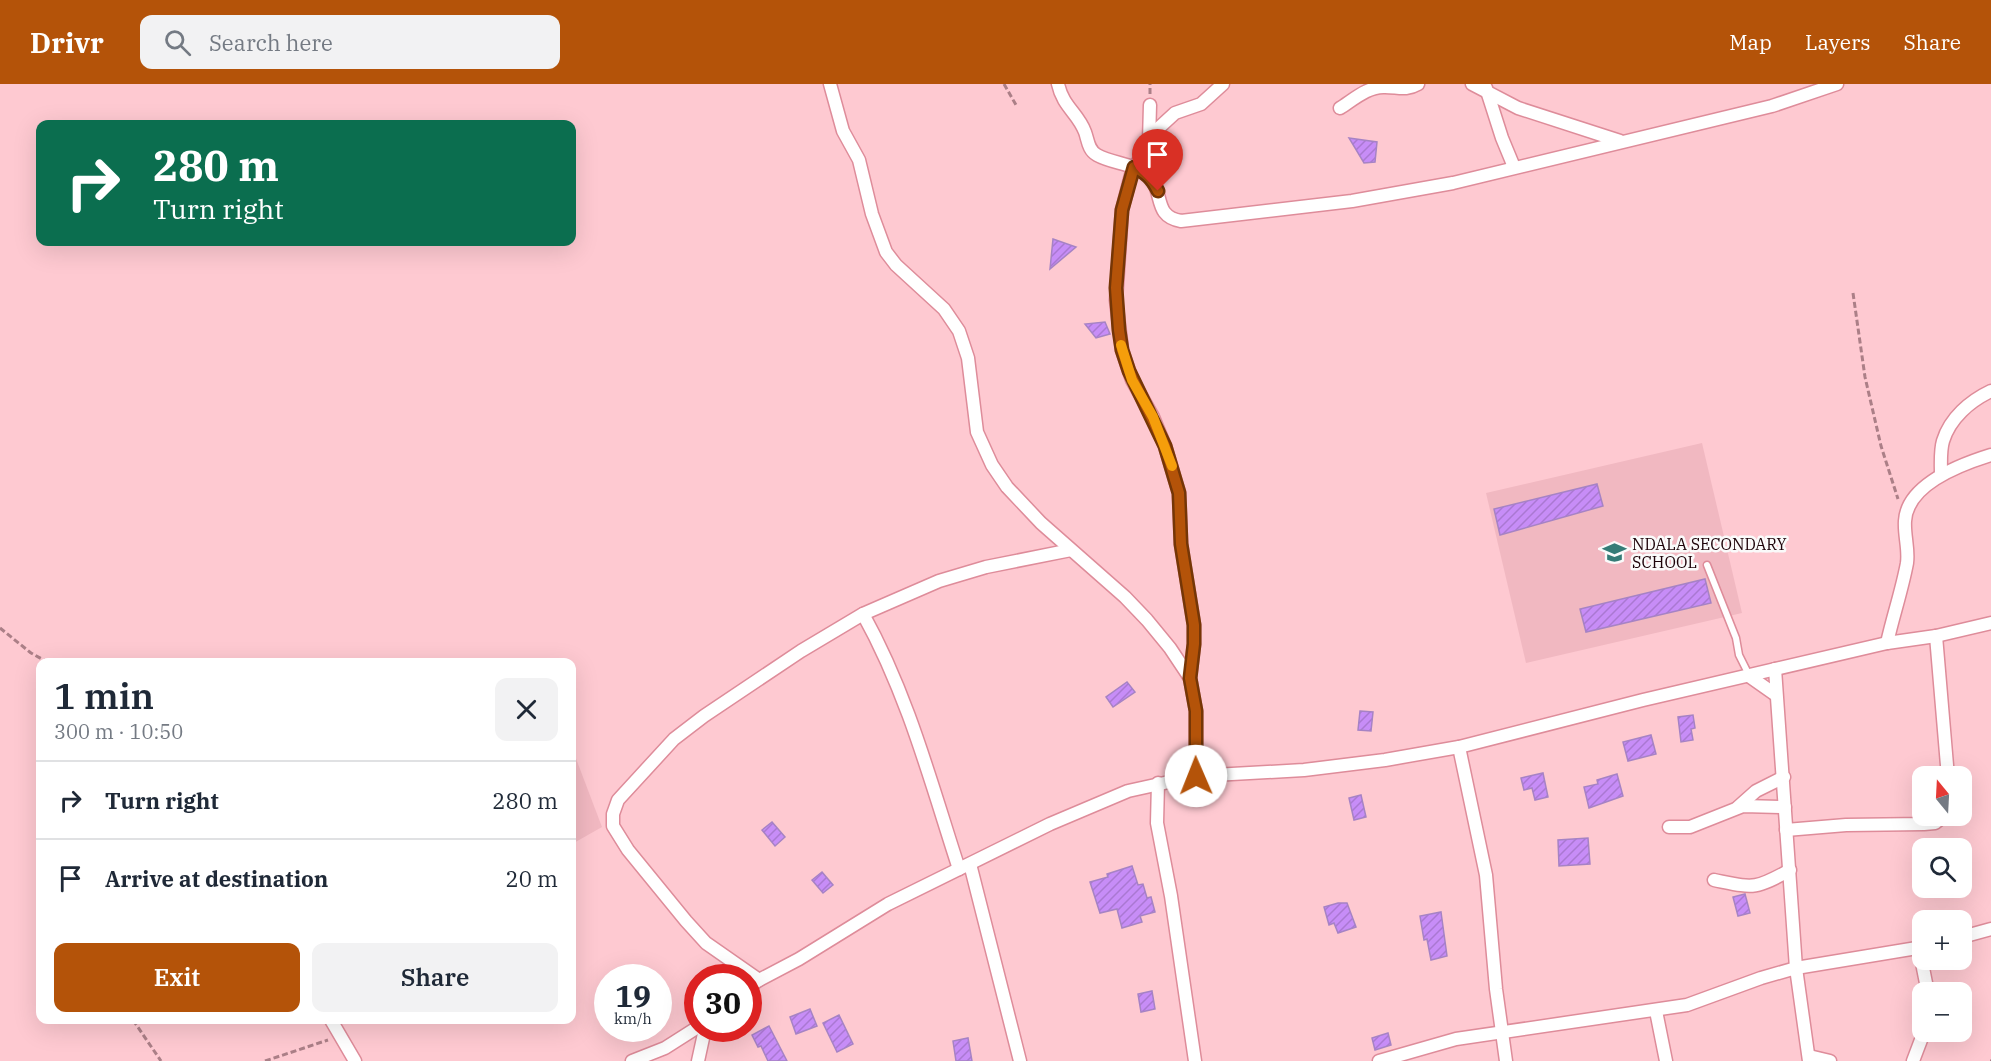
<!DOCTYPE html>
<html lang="en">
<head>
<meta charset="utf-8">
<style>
  body { margin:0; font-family:"IBM Plex Serif",serif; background:#f2f2f3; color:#1f2937; height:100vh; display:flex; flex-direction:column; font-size:22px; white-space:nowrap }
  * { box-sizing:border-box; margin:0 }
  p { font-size:20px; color:#747a83 }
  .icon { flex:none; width:33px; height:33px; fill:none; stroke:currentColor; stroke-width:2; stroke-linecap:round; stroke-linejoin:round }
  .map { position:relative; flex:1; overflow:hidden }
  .drawer { position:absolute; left:36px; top:574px; width:540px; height:366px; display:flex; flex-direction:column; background:#fff; border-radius:12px; box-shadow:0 6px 24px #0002 }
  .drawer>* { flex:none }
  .hud { position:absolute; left:36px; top:36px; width:540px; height:126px; border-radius:12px; box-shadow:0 6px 24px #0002; background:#0b6e4f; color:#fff; overflow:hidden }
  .needle { width:39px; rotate:342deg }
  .controls { position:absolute; left:1912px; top:682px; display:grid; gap:12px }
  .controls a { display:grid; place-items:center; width:60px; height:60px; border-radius:12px; background:#fff; box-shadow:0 6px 24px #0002; font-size:30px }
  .speed { position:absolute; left:594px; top:880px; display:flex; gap:12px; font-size:30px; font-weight:700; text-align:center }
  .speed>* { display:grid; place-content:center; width:78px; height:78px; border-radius:50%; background:#fff; box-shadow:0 6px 24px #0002; line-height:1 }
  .speed small { font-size:15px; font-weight:400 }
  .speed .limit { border:9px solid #d22; background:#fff; color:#111 }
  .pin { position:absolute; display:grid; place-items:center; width:51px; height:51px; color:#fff; margin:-62px -26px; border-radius:50% 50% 50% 0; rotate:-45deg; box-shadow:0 0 6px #0007 }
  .pin .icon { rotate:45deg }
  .me { position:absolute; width:66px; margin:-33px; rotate:359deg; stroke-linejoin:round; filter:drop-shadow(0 0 4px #0008) }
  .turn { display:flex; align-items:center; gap:21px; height:126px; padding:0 18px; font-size:27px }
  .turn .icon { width:78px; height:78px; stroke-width:2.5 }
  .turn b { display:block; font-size:42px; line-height:51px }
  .round { display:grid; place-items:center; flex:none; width:63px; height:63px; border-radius:12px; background:#f2f2f3 }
  .headline { display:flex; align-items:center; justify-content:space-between; height:102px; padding:0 18px }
  h1 { font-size:36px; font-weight:600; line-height:45px }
  .button { display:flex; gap:12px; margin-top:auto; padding:12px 18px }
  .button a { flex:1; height:69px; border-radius:12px; background:#b45309; color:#fff; font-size:24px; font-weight:600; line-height:69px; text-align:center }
  .button a+a { background:#f2f2f3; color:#1f2937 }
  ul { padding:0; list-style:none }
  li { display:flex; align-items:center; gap:18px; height:78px; padding:0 18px; border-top:2px solid #e0e1e3 }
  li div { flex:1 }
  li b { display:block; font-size:22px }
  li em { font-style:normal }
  header { display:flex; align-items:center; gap:36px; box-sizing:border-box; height:84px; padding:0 30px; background:#b45309; color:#fff }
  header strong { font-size:28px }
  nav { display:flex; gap:33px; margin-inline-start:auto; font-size:21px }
  .search { width:420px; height:54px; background:#f2f2f3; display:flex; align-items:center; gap:15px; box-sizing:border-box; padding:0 21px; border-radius:12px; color:#747a83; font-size:22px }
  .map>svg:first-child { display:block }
  .built { fill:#f1b8c1 }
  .building { fill:url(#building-hatch); stroke:#a683c4; stroke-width:1.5 }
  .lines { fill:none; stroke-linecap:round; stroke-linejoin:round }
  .lane-casing { stroke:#de8c9a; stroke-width:9 }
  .street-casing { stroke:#de8c9a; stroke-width:15 }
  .path { stroke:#ab7f87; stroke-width:3; stroke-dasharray:6 3; stroke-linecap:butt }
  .lane { stroke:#fff; stroke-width:6 }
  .street { stroke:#fff; stroke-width:12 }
  .route-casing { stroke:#753606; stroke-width:15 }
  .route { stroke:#b45309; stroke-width:10 }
  .slow { stroke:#f59e0b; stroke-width:10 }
  .labels { text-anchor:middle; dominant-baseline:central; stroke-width:5; stroke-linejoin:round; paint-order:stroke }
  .poi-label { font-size:16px; fill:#1e0309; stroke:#fafafa; text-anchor:start }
</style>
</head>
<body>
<header>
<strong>Drivr</strong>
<div class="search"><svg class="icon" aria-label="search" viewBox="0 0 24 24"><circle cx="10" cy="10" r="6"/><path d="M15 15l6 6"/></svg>Search here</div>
<nav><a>Map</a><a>Layers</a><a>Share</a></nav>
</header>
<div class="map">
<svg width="1991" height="977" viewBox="0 0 1991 977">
  <defs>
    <pattern id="building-hatch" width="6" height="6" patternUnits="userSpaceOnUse" patternTransform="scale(1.5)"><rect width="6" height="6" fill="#c78df7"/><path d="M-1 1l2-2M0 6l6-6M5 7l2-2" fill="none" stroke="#aa78d2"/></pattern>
  </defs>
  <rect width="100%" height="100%" fill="#fec9d1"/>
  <g class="built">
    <path d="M1702,359L1742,529L1526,579L1486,409Z"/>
    <path d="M572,664L602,743L572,760Z"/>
  </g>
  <g class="building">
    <path d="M1349,54L1377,58L1375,78L1364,79Z"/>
    <path d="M1053,155L1076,163L1050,185Z"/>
    <path d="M1105,238L1110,250L1096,254L1085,240Z"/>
    <path d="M1597,400L1603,422L1500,451L1494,425Z"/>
    <path d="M1705,495L1711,519L1586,548L1580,525Z"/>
    <path d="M1127,598L1135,608L1113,623L1106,613Z"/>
    <path d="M1360,627L1373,628L1371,647L1358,646Z"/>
    <path d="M1693,631L1695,644L1691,645L1693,656L1681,658L1678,633Z"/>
    <path d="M1651,651L1656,670L1628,677L1623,658Z"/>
    <path d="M1543,689L1548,713L1535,716L1532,704L1524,706L1521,694Z"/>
    <path d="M1617,690L1623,712L1589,724L1584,703L1598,700L1597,696Z"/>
    <path d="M1361,711L1366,733L1354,736L1349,714Z"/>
    <path d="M772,738L785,753L775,762L762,746Z"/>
    <path d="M1588,754L1590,780L1559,782L1558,756Z"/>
    <path d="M1132,782L1138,801L1143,800L1147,814L1151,813L1155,828L1140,832L1142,838L1122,844L1117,825L1100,829L1090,798L1108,793L1107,790Z"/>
    <path d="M822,788L833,801L823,809L812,796Z"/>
    <path d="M1745,810L1750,829L1738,832L1733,813Z"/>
    <path d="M1338,819H1347L1356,843L1338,849L1334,839L1329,841L1324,823Z"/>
    <path d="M1441,828L1447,872L1431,876L1427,855L1424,856L1420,832Z"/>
    <path d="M1152,907L1155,925L1141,928L1138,910Z"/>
    <path d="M810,925L817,942L796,950L790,933Z"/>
    <path d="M839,931L853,960L837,968L823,939Z"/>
    <path d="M769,942L787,977H768L761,962L758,963L752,951Z"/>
    <path d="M1388,949L1391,961L1375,966L1372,954Z"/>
    <path d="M968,954L972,977H956L953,957Z"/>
  </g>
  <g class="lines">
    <defs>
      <path id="lane" d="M1707,481L1736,554L1739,571L1749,591"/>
      <g id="street">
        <path d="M830,0L843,47L859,76L872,130L886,168L896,181L944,225L959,247L968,274L977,348L992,381L1007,403L1041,439L1125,513L1147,536L1170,564L1190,594L1196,627V692"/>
        <path d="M1058,0C1063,23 1078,29 1085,48C1088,56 1088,66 1097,71C1113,80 1134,79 1148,92C1165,107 1152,132 1181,137L1352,117L1453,99L1772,22L1837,0"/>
        <path d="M1472,0L1518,24L1620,57"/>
        <path d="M1486,4L1502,54L1514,83"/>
        <path d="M1150,21L1149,57L1131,91L1122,126L1116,216L1122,266L1132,296L1153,333L1165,362L1179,409L1181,460L1194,541V560L1190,594"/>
        <path d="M1340,24C1353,16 1368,2 1385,3C1398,3 1406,7 1418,0"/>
        <path d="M1150,52L1175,29L1201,20L1223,0"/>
        <path d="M1941,390C1941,380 1940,367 1943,357C1950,334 1970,317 1991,307"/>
        <path d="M863,530C908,611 931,699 959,785"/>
        <path d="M1936,552L1948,693"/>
        <path d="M1887,559C1893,532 1902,506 1907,479C1909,465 1904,451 1905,437C1907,400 1962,380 1991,371"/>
        <path d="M1775,585L1796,884L1809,977"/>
        <path d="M1749,592L1776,611"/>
        <path d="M1459,663L1486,791L1496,905L1506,977"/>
        <path d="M1158,699L1157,739L1171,812L1195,977"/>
        <path d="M1738,723L1756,707L1784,693"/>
        <path d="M1669,743H1690L1743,722L1785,723"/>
        <path d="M1786,746L1846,741L1924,740L1935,739L1944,732"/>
        <path d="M970,780L1020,977"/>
        <path d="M1714,796C1754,804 1754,806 1790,786"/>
        <path d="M1962,853L1991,845"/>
        <path d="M1919,864L1928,909"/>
        <path d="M759,896L706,859L686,837L628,766L613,742V730L618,716L674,655L704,632L801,567L863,530L939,497L986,483L1071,466"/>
        <path d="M748,904L759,896L799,875L888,820L1050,740L1128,707L1196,692L1304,686L1385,676L1459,663L1643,616L1887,559L1936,552L1991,539"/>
        <path d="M1656,927L1666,977"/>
        <path d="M331,936L355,977"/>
        <path d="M1809,972L1830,977"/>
        <path d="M632,977L665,964L698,943"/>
        <path d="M698,977L705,945"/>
        <path d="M1379,977L1456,955L1687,921L1761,894L1796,884L1923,863"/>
        <path d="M1913,977L1924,948"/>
      </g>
    </defs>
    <use href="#lane" class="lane-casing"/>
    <use href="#street" class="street-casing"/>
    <g class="path">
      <path d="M1004,0L1016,21"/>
      <path d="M1150,10V0"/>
      <path d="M1853,209L1865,293L1881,362L1898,415"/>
      <path d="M0,544L31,569L49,579"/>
      <path d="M133,936L161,977"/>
      <path d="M265,977L328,956"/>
      <path d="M1990,977H1991"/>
    </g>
    <use href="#lane" class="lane"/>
    <use href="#street" class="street"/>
  </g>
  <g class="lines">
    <defs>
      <path id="route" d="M1158,107C1152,95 1146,89 1134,83L1122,126L1116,204L1119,246L1122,266L1129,287L1165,362L1179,409L1181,460L1194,541V560L1190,594L1196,627V692"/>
    </defs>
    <use href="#route" class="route-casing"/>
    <use href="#route" class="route"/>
    <path class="slow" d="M1121,261L1132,296L1153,333L1172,382"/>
  </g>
  <defs>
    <symbol id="school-bare" viewBox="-9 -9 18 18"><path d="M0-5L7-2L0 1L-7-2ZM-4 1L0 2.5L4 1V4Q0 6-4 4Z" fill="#357c77" stroke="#fafafa" stroke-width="2.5" paint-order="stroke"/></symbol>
  </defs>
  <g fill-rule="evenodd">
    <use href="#school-bare" x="1598" y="452" width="33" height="33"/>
  </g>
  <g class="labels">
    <g class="poi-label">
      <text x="1632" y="460">NDALA SECONDARY<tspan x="1632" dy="18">SCHOOL</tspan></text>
    </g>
  </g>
</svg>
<div class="controls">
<a><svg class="needle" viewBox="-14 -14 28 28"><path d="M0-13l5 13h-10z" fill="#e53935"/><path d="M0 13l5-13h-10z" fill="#747a83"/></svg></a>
<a><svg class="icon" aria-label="search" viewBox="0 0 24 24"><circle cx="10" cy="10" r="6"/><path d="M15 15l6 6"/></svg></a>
<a>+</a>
<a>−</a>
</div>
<div class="speed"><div>19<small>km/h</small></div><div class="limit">30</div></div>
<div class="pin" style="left:1158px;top:107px;background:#d93025"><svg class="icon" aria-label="arrive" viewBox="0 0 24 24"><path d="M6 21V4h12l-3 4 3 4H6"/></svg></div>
<svg class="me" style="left:1196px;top:692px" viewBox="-20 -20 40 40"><circle r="19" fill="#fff"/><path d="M0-13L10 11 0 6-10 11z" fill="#b45309"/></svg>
<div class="hud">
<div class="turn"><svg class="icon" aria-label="right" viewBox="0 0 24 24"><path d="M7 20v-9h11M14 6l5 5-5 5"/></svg><div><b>280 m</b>Turn right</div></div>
</div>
<section class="drawer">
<div class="headline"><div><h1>1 min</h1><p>300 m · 10:50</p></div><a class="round"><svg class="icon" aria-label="close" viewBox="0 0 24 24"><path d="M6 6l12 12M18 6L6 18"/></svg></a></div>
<ul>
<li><svg class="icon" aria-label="right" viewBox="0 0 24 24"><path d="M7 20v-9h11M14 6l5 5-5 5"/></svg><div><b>Turn right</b></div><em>280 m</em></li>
<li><svg class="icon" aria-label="arrive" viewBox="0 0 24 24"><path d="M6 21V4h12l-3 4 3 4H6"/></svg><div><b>Arrive at destination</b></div><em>20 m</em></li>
</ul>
<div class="button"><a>Exit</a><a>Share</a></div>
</section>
</div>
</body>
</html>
